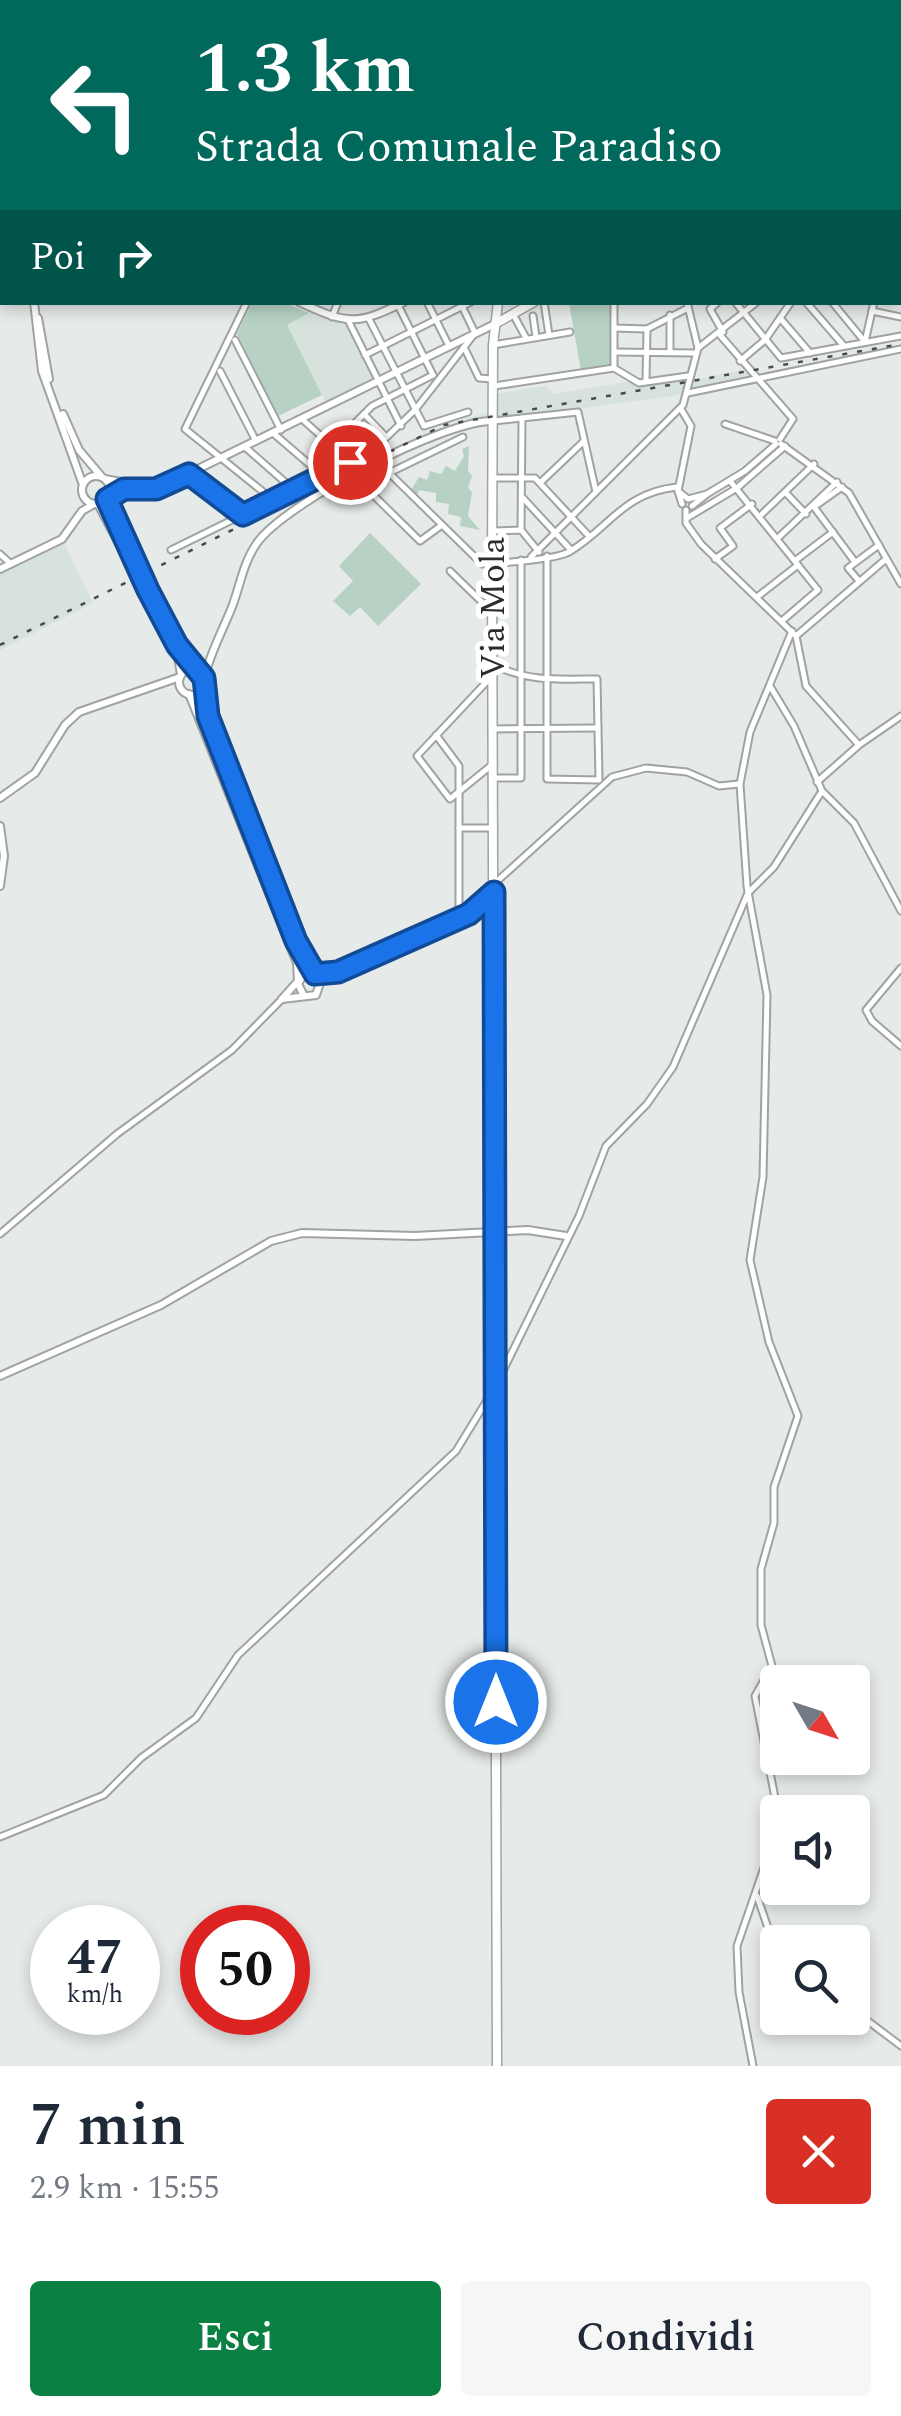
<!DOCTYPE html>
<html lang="it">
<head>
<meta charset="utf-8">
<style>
  body { margin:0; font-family:Spectral,serif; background:#f6f6f7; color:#1f2937; height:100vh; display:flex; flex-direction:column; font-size:38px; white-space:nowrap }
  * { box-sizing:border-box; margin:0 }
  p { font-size:32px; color:#747a83 }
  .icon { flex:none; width:55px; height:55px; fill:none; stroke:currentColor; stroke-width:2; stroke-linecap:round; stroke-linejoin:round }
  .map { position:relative; height:2066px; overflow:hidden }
  .side { display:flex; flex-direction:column; background:#fff; flex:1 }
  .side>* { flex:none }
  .guide { position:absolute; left:0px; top:0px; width:902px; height:305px; box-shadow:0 5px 15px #0003; background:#00695c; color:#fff; overflow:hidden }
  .needle { width:65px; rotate:129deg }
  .tools { position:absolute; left:760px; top:1665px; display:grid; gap:20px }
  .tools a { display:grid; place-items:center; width:110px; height:110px; border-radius:10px; background:#fff; box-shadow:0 5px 15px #0003; font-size:50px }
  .speed { position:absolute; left:30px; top:1905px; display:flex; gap:20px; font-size:50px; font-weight:700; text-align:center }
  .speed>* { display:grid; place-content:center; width:130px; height:130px; border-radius:50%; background:#fff; box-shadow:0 5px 15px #0003; line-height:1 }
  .speed small { font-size:25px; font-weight:400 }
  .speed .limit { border:15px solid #d22; background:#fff; color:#111 }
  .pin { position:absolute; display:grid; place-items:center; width:85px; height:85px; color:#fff; margin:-42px; border:5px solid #fff; border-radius:50%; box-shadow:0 2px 10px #0007 }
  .me { position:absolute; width:110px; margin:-55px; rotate:0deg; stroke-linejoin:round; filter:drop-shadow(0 0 8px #0008) }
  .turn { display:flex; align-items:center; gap:35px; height:210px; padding:0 30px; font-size:45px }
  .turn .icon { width:130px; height:130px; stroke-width:2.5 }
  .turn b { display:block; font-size:70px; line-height:85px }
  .then { display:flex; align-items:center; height:95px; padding:0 30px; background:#0003; gap:20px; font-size:38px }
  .round { display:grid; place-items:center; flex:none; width:105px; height:105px; border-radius:10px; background:#f6f6f7 }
  .summary { display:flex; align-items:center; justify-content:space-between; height:170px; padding:0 30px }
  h1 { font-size:60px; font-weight:600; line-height:75px }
  .primary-button { display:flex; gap:20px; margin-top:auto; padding:20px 30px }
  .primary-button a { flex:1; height:115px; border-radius:10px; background:#0b8043; color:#fff; font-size:40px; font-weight:600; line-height:115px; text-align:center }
  .primary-button a+a { background:#f6f6f7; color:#1f2937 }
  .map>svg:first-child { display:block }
  .built { fill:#d6e2db }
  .green { fill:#b7d2c5 }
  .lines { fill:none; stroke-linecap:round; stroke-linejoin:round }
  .stream { stroke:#6e9683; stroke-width:2.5 }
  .minor-casing { stroke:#9fa4a2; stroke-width:9 }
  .tertiary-casing { stroke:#9fa4a2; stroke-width:10 }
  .secondary-casing { stroke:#9fa4a2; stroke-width:11 }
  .minor { stroke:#fff; stroke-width:5 }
  .tertiary { stroke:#fff; stroke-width:6 }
  .secondary { stroke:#fff; stroke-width:8 }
  .rail { stroke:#494b4a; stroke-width:2.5; stroke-dasharray:5 10; stroke-linecap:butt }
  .tertiary-bridge-casing { stroke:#9fa4a2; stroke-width:10; stroke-linecap:butt }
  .tertiary-bridge { stroke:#fff; stroke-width:6 }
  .route-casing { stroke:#114b97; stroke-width:25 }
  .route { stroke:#1a73e8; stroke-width:18 }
  .labels { text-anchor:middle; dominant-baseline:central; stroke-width:10; stroke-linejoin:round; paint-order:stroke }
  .street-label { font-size:35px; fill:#2c2e2d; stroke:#fff }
</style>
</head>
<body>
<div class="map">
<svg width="901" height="2066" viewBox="0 0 901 2066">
  <rect width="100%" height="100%" fill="#e6eae8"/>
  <g class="built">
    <path d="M309,313L347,326L375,380L327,404L286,325Z"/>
    <path d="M753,368L758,375L684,389V393L666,397L502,419H464L498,410V394L518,390L546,386L554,394L634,381L638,385L693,380Z"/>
    <path d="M62,539L93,603L0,650V570Z"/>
  </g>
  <g class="green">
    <path d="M252,303H285L309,313L287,325L322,395L278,416L237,334Z"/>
    <path d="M569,303H611V366L581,371Z"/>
    <path d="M469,446L468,471L472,476L468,488L472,492L468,516L480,530L460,526L461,517L448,514L449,504L436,502V493L419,490L417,496L411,490L419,477L427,480L430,471L441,474L446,466L455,471L464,456L462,449Z"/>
    <path d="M370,533L421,584L378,626L360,607L350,616L333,601L353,581L339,566Z"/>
  </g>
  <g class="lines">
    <g class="stream">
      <path d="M0,1L2,3"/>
      <path d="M900,185H901"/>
    </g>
    <defs>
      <g id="minor">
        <path d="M74,0L78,2"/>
        <path d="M134,0L137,2"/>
        <path d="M220,0L221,2"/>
        <path d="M246,0L247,2"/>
        <path d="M296,0V2"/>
        <path d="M320,0V2"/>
        <path d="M346,0L347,2"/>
        <path d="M373,0L374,2"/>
        <path d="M511,0L513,2"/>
        <path d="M542,0L546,2"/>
        <path d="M835,0L839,2"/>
        <path d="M102,2L104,0"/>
        <path d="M325,2L331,0"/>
        <path d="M409,2L417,0"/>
        <path d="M519,2L523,0"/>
        <path d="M570,2L572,0"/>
        <path d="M603,2L604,0"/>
        <path d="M627,2L628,0"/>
        <path d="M742,2L743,0"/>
        <path d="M846,2L847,0"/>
        <path d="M0,34L2,30"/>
        <path d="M900,44L901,45"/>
        <path d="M0,78L2,79"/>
        <path d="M900,119L901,117"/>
        <path d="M900,125H901"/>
        <path d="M0,126L2,127"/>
        <path d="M900,179H901"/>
        <path d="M0,181H2"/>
        <path d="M900,270H901"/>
        <path d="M900,293H901"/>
        <path d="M247,302L185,429L272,499"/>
        <path d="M427,302L449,346"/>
        <path d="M544,302L549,335"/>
        <path d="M614,302V368"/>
        <path d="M718,302L710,309L723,332"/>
        <path d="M735,302L781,358L901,336"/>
        <path d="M806,302L844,346"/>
        <path d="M832,302L865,342"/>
        <path d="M398,305L433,375"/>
        <path d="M872,311L901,317"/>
        <path d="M513,314L526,338"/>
        <path d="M533,316L536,337"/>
        <path d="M332,317L338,302"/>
        <path d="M780,318L810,353"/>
        <path d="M369,319L424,426L468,412"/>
        <path d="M349,322L401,426"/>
        <path d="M614,328L647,329L688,308"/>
        <path d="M720,335L793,419L780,439"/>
        <path d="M235,340L281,430"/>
        <path d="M865,342L874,302"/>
        <path d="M493,345L570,332"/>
        <path d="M464,347L479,378L492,379"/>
        <path d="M698,348L757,302"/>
        <path d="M614,352L694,353"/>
        <path d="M670,352V315"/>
        <path d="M365,355L471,302"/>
        <path d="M740,361L765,340L791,302"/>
        <path d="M614,368L639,383L688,376"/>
        <path d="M220,371L256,441"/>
        <path d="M646,381L647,329"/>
        <path d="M494,386L614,368"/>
        <path d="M688,393L901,349"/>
        <path d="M364,414L386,437"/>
        <path d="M302,419L350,462"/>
        <path d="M494,421L578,412L596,492"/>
        <path d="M725,424L775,441"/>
        <path d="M350,428L372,451"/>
        <path d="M273,433L323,476"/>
        <path d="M781,444L849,493L901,584"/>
        <path d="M332,446L372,406L433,375"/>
        <path d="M245,447L294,490"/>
        <path d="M379,463L482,564C501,563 554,560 569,552C610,528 622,493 677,487"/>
        <path d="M389,473L463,437"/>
        <path d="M189,475L243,515"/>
        <path d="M354,476L420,541L442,525"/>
        <path d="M493,478H535L588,535"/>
        <path d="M730,481L818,590L783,620"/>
        <path d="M540,483L584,441"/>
        <path d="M842,487L814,507L855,562"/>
        <path d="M678,491L691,426L681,409"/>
        <path d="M785,492L806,514"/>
        <path d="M707,494L745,471L776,444"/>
        <path d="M523,498L571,550"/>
        <path d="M682,504L678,491L688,499L707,494L692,506"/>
        <path d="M686,510V523L701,544L796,636L806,686L859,745"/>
        <path d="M762,514L814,464"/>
        <path d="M687,518L737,488L785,446"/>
        <path d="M521,530L522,418"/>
        <path d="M492,531L521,530L539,552"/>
        <path d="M779,537L837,482"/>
        <path d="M171,550L372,451L415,410L475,333L460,302"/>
        <path d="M0,554L11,564"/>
        <path d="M531,557L683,405L698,348L687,302"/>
        <path d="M715,559L733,546L720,528L752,504"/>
        <path d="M796,560L833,532"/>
        <path d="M450,571L491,611"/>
        <path d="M859,581L848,568L879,545"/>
        <path d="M757,597L798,565"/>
        <path d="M796,636L886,559"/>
        <path d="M494,665C528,682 559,679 597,679L599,780L547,779V556"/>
        <path d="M492,676L417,756L450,799L493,764"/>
        <path d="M770,686L794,726L822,791L854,823L901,911"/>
        <path d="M494,729L598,728"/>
        <path d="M436,735L459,766V918"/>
        <path d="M494,778H521V560"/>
        <path d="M817,782L859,745L901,716"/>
        <path d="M459,828H494"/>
        <path d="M494,884L612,777L646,768L687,772L719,786L739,784"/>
        <path d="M901,968L866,1010L872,1021L901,1046"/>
        <path d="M338,972L469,913L494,892"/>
        <path d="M0,1234L117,1134L232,1050L281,1000"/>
        <path d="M497,1383L579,1216L606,1146L647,1104L673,1067L748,893L774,867L822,791"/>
        <path d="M0,1837L104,1795L141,1758L196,1718L238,1655L456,1451L492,1392"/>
        <path d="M757,1896L778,1957"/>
        <path d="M852,2009L901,2046"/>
        <path d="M753,2066L739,1992L737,1946L767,1859L777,1808L755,1696L772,1666L761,1625V1569L774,1523V1487L798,1416L769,1342L750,1260L763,1177L767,995L747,886L740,784L750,732L792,631"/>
      </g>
      <g id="tertiary">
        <path d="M276,0L277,2"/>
        <path d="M477,0L478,2"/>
        <path d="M178,2L181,0"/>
        <path d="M900,28L901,27"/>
        <path d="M900,214H901"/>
        <path d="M34,302L42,371L83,485"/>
        <path d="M299,302C347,324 356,326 404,302"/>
        <path d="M38,318L49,379"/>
        <path d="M63,414L79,450L101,476"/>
        <circle cx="96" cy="490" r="14"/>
        <path d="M105,479L157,489L495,324"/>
        <path d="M107,499L130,555"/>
        <path d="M98,504L126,557"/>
        <path d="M0,569L62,539L82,511L94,504"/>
        <path d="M148,590L194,669"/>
        <path d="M144,593L178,656L181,675"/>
        <circle cx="192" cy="682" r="13"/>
        <path d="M204,679C210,653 222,632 232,607C240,586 243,563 257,543C285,503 444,420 493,421"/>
        <path d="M203,687L208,716L301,955L321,980L316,995L282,999"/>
        <path d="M189,694L297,963L298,981L282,999"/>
        <path d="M0,798L35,773L65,725L79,712L180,677"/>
        <path d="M0,826L4,856L0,886"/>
        <path d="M304,996L298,984L303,975L338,972"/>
        <path d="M0,1376L161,1305L271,1241L302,1233L415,1236L528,1230L566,1236"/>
      </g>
      <g id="secondary">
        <path d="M697,2L698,0"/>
        <path d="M495,324L534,302"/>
        <path d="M497,2066L492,563L493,345L498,302"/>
      </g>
    </defs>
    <use href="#minor" class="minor-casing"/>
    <use href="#tertiary" class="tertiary-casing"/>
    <use href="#secondary" class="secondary-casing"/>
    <use href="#minor" class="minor"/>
    <use href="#tertiary" class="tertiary"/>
    <use href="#secondary" class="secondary"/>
    <path class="rail" d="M0,645L444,425L901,344"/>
    <defs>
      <g id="tertiary-bridge">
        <path d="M130,555L148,590"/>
        <path d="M126,557L144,593"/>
      </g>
    </defs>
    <use href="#tertiary-bridge" class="tertiary-bridge-casing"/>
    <use href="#tertiary-bridge" class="tertiary-bridge"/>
  </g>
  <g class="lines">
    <defs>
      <path id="route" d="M350,462L243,515L189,474L156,489H124L107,499L148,590L177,645L204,678L208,716L296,941L315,974L338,972L469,914L494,892L496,1702"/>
    </defs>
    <use href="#route" class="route-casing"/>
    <use href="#route" class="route"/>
  </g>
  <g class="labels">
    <g class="street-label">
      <text transform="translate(493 608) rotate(-90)">Via Mola</text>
    </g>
  </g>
</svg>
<div class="tools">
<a><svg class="needle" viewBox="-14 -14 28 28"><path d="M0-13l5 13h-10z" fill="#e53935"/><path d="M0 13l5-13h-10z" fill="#747a83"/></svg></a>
<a><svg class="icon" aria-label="sound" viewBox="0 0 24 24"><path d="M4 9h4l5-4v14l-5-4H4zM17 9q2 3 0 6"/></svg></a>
<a><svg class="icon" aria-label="search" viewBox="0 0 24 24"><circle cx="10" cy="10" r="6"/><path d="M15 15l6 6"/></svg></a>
</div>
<div class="speed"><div>47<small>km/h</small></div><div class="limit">50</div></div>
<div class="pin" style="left:350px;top:462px;background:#d93025"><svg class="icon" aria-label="arrive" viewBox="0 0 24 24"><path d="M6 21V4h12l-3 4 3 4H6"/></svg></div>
<svg class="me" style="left:496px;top:1702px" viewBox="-20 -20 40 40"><circle r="17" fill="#1a73e8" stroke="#fff" stroke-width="3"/><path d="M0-11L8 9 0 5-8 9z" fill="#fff"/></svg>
<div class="guide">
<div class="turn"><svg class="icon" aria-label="left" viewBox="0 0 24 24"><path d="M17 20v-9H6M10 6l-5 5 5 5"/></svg><div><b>1.3 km</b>Strada Comunale Paradiso</div></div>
<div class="then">Poi<svg class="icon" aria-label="right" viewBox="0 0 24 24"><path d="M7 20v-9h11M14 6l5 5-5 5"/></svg></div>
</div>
</div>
<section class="side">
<div class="summary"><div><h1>7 min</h1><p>2.9 km · 15:55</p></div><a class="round" style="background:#d93025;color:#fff"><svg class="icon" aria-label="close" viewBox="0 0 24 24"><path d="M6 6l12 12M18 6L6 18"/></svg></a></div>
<div class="primary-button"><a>Esci</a><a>Condividi</a></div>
</section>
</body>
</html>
